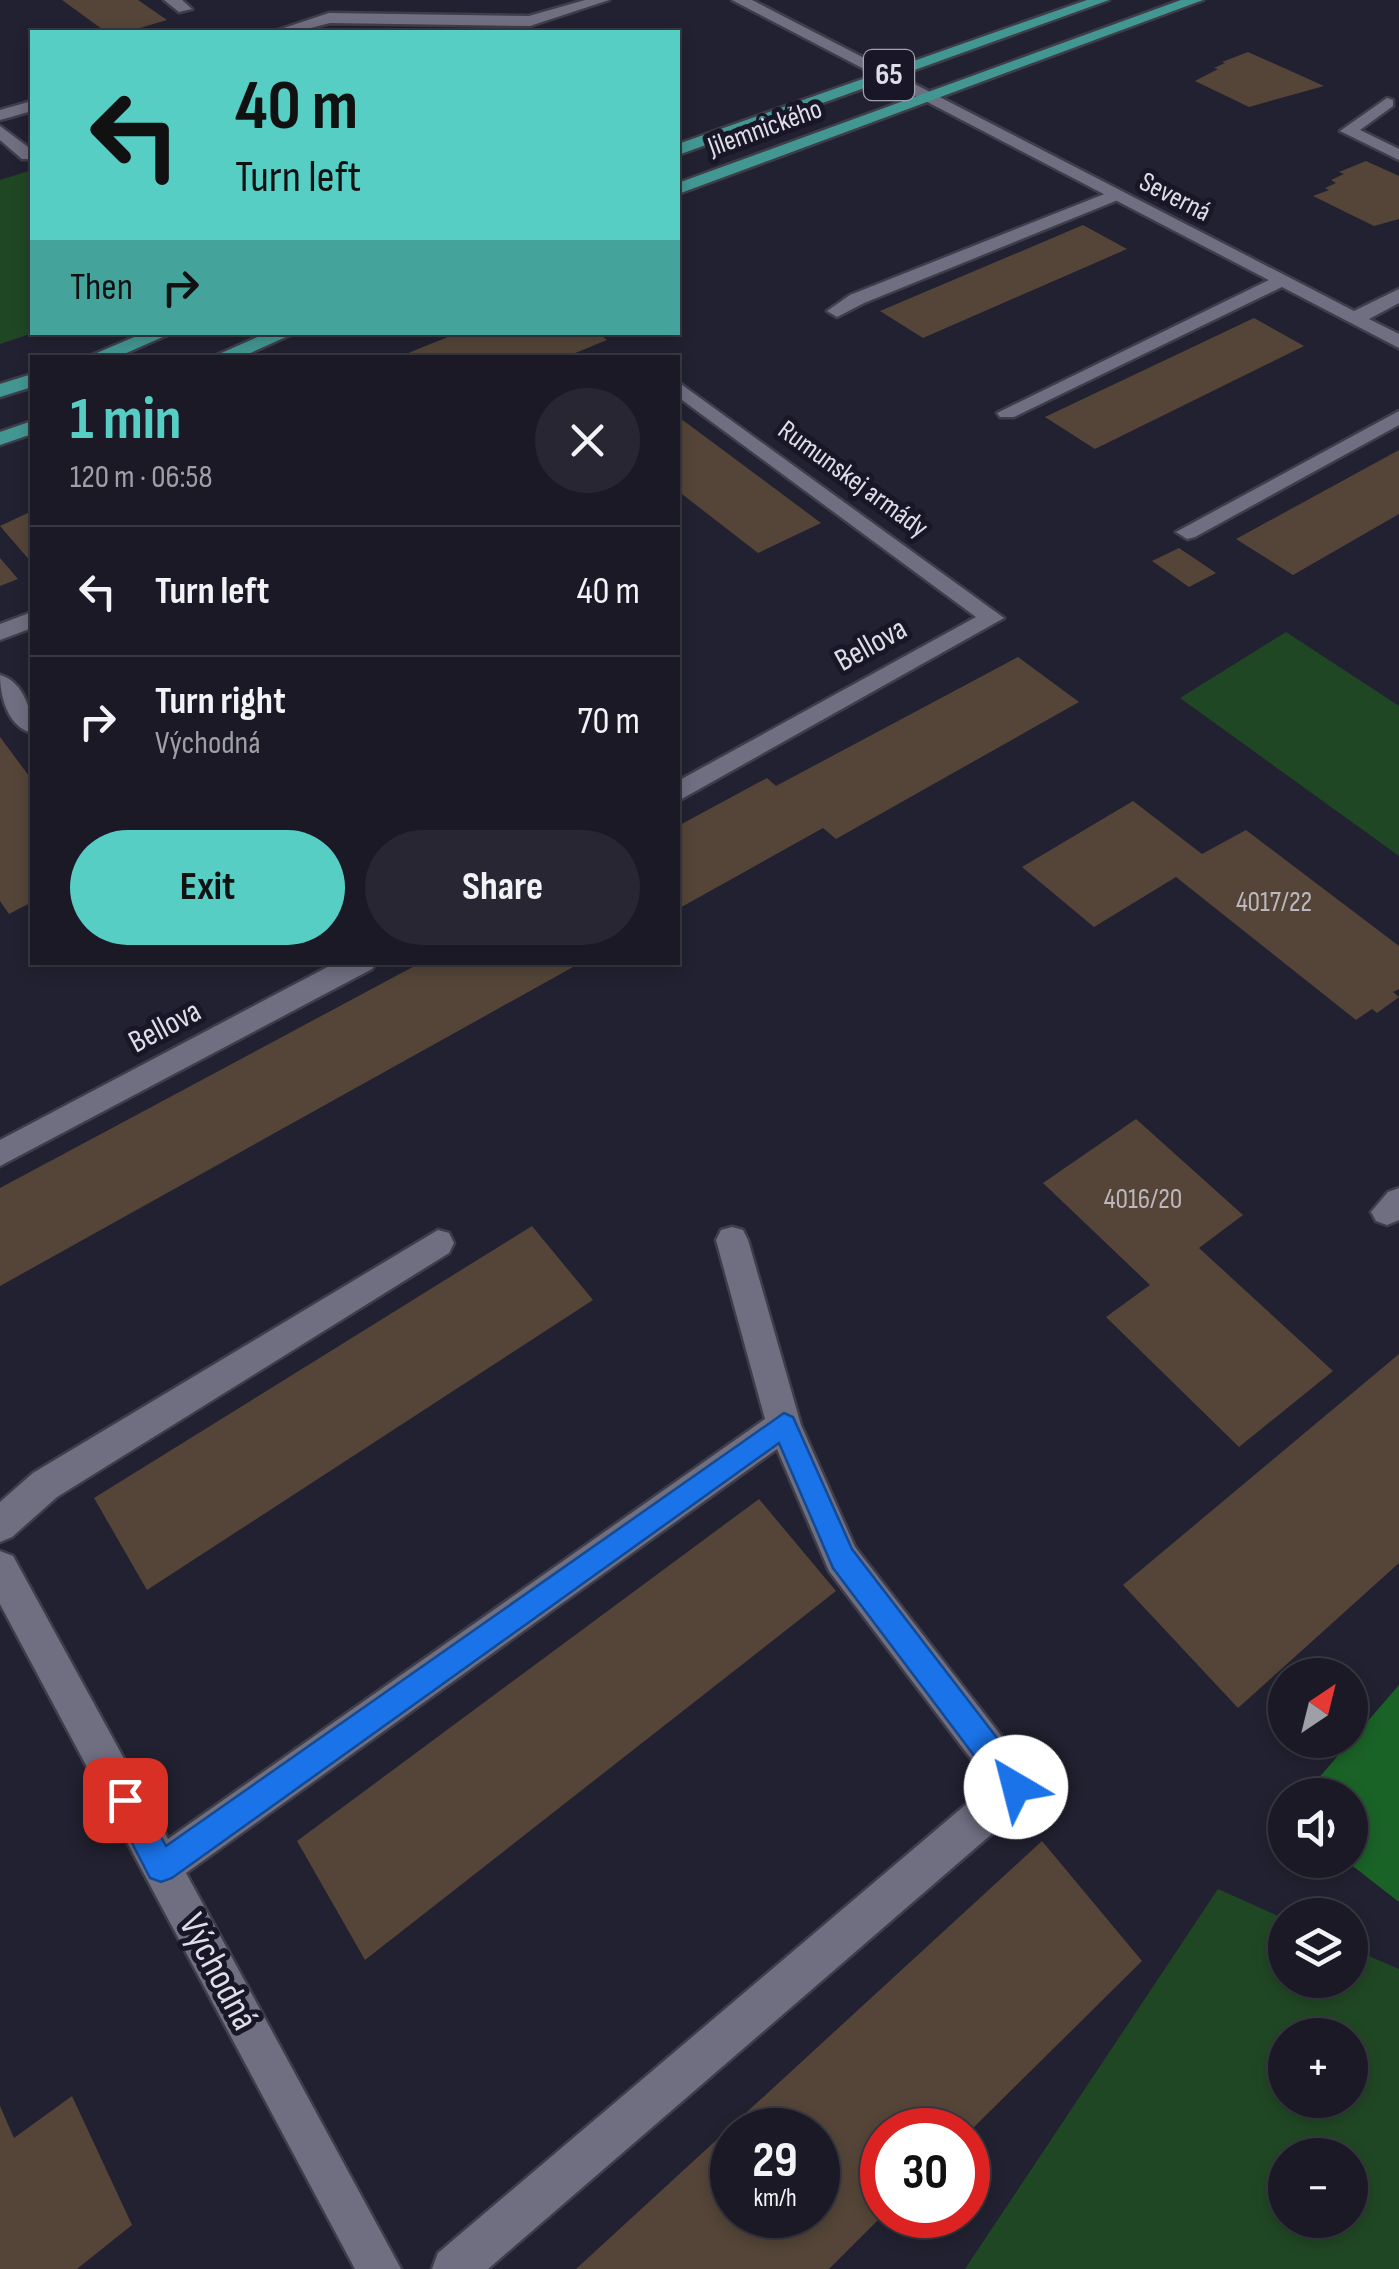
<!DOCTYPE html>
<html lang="en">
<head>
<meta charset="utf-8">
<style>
  body { margin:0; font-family:"Sofia Sans Condensed",sans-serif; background:#272632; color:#f1f3f6; height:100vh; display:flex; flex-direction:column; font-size:38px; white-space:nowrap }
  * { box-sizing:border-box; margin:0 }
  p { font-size:32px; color:#9fa0a7 }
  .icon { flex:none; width:55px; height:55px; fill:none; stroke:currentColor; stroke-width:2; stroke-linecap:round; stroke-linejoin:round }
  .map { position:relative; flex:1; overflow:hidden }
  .drawer { position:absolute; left:30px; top:355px; width:650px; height:610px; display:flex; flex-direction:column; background:#1a1925; border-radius:0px; box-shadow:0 5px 15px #0003,0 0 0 2px #383842 }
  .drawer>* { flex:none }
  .hud { position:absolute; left:30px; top:30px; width:650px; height:305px; border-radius:0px; box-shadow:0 5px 15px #0003,0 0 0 2px #383842; background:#56cec4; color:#111; overflow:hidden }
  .needle { width:65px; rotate:35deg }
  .fabs { position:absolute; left:1268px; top:1658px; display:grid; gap:20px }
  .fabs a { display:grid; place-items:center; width:100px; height:100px; border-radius:50%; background:#1a1925; box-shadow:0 5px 15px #0003,0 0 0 2px #383842; font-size:50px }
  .speed { position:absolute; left:710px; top:2108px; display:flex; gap:20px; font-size:50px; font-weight:700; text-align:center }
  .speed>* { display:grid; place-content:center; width:130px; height:130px; border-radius:50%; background:#1a1925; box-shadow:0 5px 15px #0003,0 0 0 2px #383842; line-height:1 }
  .speed small { font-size:25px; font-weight:400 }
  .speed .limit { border:15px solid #d22; background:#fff; color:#111 }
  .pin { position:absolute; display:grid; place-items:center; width:85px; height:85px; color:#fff; margin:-42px; border-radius:20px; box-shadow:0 5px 15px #0006 }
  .me { position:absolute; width:110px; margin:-55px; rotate:323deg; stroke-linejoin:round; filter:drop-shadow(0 0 8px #0008) }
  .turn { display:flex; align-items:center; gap:35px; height:210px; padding:0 40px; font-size:45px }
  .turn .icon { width:130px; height:130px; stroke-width:2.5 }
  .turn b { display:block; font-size:70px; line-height:85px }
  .then { display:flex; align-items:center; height:95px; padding:0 40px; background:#0003; gap:20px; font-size:38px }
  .round { display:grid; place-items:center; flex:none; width:105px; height:105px; border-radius:52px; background:#272632 }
  .overview { display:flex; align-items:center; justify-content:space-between; height:170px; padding:0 40px }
  h1 { font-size:60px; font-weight:700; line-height:75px; color:#56cec4 }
  .action { display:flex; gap:20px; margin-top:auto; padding:20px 40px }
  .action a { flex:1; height:115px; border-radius:60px; background:#56cec4; color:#111; font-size:40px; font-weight:700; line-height:115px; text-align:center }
  .action a+a { background:#272632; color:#f1f3f6 }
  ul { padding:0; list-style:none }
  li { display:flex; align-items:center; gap:30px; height:130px; padding:0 40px; border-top:2px solid #383842 }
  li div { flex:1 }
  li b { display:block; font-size:38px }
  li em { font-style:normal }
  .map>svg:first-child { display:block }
  .green { fill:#204724; fill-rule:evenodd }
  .forest { fill:#1a6327 }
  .building { fill:#544538; fill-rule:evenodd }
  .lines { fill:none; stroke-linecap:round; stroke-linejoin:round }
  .lane-casing { stroke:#3e3d4a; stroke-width:5 }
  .street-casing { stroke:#3e3d4a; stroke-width:5 }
  .primary-casing { stroke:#3e3d4a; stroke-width:5 }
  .lane { fill:#706f82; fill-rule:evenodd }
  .street { fill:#706f82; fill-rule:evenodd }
  .primary { fill:#439793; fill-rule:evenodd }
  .route { fill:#1a73e8; stroke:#114b97; stroke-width:2.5 }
  .labels { text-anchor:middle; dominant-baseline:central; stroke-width:10; stroke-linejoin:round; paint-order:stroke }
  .far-street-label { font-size:28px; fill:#dedee9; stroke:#191727 }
  .number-label { font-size:28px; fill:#bcb8bd }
  .shield { fill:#191727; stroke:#a3a2af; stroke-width:2.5 }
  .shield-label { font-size:30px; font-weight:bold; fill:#dedee9 }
  .street-label { font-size:32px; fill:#dedee9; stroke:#191727 }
  .near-street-label { font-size:38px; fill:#dedee9; stroke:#191727 }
</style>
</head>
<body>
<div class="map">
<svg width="1399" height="2269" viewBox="0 0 1399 2269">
  <rect width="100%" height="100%" fill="#222131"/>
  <g class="green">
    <path d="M32,170L33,333L0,344V180Z"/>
    <path d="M1286,632L1399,706V856L1180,698Z"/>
    <path d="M1218,1889L1285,1919V1980H1350V1948L1399,1969V2269H965ZM1285,2035H1350V2100H1285ZM1285,2155H1350V2220H1285Z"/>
  </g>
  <path class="forest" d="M1399,1685V1902L1345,1860H1350V1795H1304Z"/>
  <g class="building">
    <path d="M62,0H138L167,20L126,32H106Z"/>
    <path d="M1248,52L1324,86L1249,107L1195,81L1218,69L1214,68L1225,63L1222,62Z"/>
    <path d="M1366,161L1399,176V219L1374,226L1313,196L1329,190L1325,188L1336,183L1331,180L1344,174L1339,172Z"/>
    <path d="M1083,225L1127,249L923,338L880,311Z"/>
    <path d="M1254,318L1304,346L1095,449L1045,417Z"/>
    <path d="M460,332H597L607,340L563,358H396Z"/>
    <path d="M678,417L688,424L821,523L758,553L678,491Z"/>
    <path d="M1399,450V514L1293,575L1236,539Z"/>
    <path d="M32,511V563L0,526Z"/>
    <path d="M1179,548L1216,573L1189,587L1152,561Z"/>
    <path d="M0,558L18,579L0,586Z"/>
    <path d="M1018,657L1079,702L836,839L823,828L678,909V826L767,778L776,786Z"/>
    <path d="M0,737L32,780V902L9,914L0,901Z"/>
    <path d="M1133,801L1202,854L1246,830L1399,946V989L1393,992L1399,997L1377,1013L1372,1009L1356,1020L1176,877L1094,927L1022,867Z"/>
    <path d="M422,962H582L0,1286V1188Z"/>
    <path d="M1136,1119L1243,1215L1199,1248L1333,1371L1239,1447L1106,1317L1150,1285L1043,1183Z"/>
    <path d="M532,1226L593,1300L147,1590L94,1498Z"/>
    <path d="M1399,1354V1563L1238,1708L1123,1585Z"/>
    <path d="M759,1499L836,1591L365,1960L297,1841Z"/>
    <path d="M1042,1841L1142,1961L968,2133L882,2130V2216L829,2269H576ZM732,2130H818V2215H732Z"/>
    <path d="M72,2096L132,2225L77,2269H0V2106L14,2138Z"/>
  </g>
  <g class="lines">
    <defs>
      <g id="lane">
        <path d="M164,0H182L192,9L179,12Z"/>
        <path d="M585,0H609L530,26L330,23L295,32H272L329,13L529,16Z"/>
        <path d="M1387,98L1393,100V106L1360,130L1399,149V160L1340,131Z"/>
        <path d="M32,101V111L0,120V110Z"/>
        <path d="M0,126L32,150V159H22L0,140Z"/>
        <path d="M1112,191L1121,196L1118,200L864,303L837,317L827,311L850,295Z"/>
        <path d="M1279,275L1288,281L1286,285L1014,417H1000L997,413Z"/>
        <path d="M1399,411V425L1195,537L1187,539L1176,532Z"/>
        <path d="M1399,1188V1220L1387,1225L1376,1221L1371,1212L1388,1192Z"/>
      </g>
      <g id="street">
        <path d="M732,0H752L1354,311L1399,289V303L1369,319L1399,334V348Z"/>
        <path d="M678,382L1004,618L678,801V781L976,617L678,397Z"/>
        <path d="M32,612V628L0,640V624Z"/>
        <path d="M0,675C24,682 32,711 32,733C8,727 0,697 0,675Z"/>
        <path d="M337,962H376L372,969L0,1166V1140Z"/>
        <path d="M732,1227L743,1230L748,1240L801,1425L855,1547L1030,1773L1035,1787L1030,1801L488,2269H432L438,2253L990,1784L829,1571L777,1449L186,1873L401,2269H355L0,1604V1551L13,1556L168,1839L765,1419L716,1240L721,1230Z"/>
        <path d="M438,1230L449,1233L454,1243L449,1253L57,1497L12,1537L0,1542V1502L33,1473Z"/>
      </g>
      <g id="primary">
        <path d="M1087,0H1109L678,155V144Z"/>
        <path d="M1181,0H1203L678,194V183Z"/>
        <path d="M146,332H174L115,358H85Z"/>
        <path d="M269,332H297L239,358H210Z"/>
        <path d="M32,374V387L0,397V384Z"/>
        <path d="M32,421V434L0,445V432Z"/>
      </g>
    </defs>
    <use href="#lane" class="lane-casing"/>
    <use href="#street" class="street-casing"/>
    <use href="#primary" class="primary-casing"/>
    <use href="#lane" class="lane"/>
    <use href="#street" class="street"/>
    <use href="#primary" class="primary"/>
  </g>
  <path class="route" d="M784,1413L793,1417L852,1549L1027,1777L1031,1787L1027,1798L1016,1802L1006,1798L833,1568L779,1443L172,1878L161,1882L150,1878L110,1800L114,1790L125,1785L135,1790L166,1846Z"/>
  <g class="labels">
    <g class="far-street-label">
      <text transform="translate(765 128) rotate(-20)">Jilemnického</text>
      <text transform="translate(1175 197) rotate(27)">Severná</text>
      <text transform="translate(853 479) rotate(36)">Rumunskej armády</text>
    </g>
    <g class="number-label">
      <text x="1274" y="902">4017/22</text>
      <text x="1143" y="1199">4016/20</text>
    </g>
    <rect class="shield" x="864" y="50" width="50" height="50" rx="8"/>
    <g class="shield-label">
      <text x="889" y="75">65</text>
    </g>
    <g class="street-label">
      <text transform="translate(871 645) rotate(-29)">Bellova</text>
      <text transform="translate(165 1027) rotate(-28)">Bellova</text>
    </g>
    <g class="near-street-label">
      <text transform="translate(218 1972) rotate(62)">Východná</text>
    </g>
  </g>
</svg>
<div class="fabs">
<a><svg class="needle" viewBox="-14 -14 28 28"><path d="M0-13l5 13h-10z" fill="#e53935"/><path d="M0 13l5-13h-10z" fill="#9fa0a7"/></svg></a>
<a><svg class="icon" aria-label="sound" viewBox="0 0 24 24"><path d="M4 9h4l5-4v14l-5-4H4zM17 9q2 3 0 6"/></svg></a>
<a><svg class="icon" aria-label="layers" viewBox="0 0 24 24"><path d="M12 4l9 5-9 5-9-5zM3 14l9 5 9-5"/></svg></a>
<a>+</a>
<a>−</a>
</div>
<div class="speed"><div>29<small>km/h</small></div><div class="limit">30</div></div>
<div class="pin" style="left:125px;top:1800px;background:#d93025"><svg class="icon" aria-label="arrive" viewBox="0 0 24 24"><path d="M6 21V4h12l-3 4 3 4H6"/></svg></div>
<svg class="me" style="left:1016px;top:1787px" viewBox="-20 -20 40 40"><circle r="19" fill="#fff"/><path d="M0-13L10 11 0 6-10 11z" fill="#1a73e8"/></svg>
<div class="hud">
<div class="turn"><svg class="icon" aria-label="left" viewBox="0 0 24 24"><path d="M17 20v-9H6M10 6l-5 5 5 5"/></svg><div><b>40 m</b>Turn left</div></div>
<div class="then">Then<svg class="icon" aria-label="right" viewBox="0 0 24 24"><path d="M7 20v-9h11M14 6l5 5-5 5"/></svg></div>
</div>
<section class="drawer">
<div class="overview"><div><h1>1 min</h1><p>120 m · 06:58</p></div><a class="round"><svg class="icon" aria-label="close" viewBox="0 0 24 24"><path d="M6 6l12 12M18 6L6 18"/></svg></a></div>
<ul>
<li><svg class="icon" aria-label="left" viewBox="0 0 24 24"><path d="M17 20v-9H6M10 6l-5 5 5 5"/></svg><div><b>Turn left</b></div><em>40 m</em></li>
<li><svg class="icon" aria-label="right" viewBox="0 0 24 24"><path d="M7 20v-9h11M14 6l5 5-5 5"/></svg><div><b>Turn right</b><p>Východná</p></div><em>70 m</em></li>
</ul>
<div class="action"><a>Exit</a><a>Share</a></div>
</section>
</div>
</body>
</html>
